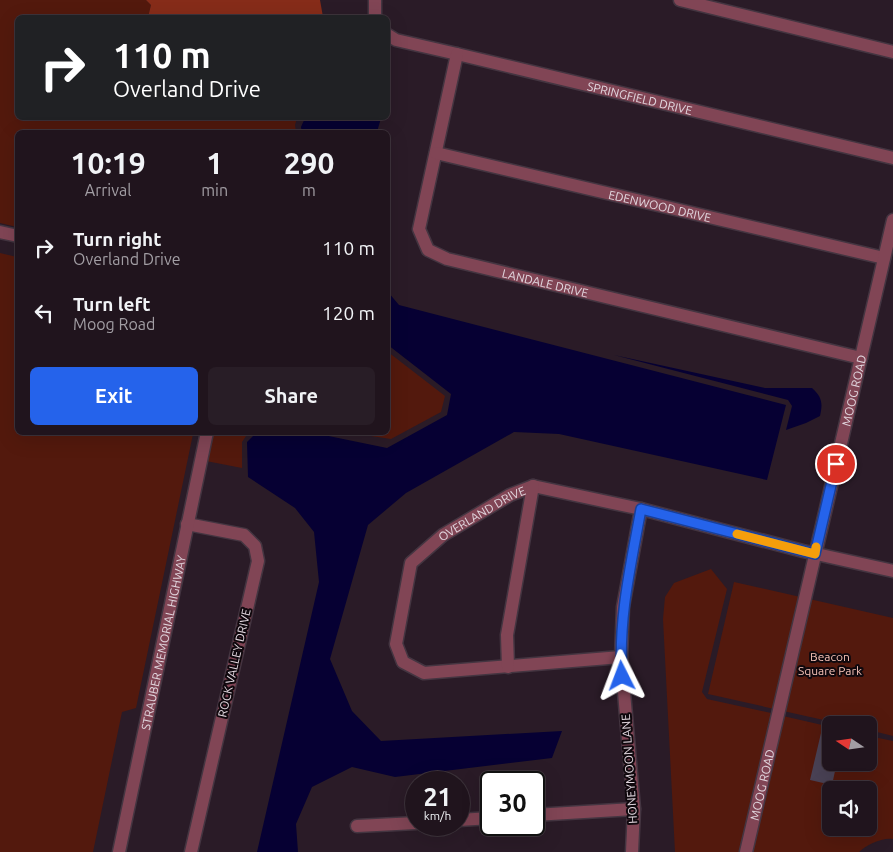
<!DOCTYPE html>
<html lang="en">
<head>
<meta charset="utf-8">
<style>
  body { margin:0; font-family:Ubuntu,sans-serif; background:#281d26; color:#f1f3f6; height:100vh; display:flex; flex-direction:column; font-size:19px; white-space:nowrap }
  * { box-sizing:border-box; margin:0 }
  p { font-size:16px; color:#a29ea4 }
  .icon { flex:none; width:28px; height:28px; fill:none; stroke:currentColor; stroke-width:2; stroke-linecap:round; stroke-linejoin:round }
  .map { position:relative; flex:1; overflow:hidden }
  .drawer { position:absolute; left:15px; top:130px; width:375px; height:305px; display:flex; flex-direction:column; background:#20141d; border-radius:8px; box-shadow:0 5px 20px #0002,0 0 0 1px #3d333b }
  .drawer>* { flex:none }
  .banner { position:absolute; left:15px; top:15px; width:375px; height:105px; border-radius:8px; box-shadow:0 5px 20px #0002,0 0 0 1px #3d333b; background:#202124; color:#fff; overflow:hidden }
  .needle { width:32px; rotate:283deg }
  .buttons { position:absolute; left:822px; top:716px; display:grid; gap:10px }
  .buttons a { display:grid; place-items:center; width:55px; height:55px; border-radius:8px; background:#20141d; box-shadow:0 5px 20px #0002,0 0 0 1px #3d333b; font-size:25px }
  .speed { position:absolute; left:405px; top:771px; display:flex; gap:10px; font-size:25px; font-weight:700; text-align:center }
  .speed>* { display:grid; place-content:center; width:65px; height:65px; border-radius:50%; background:#20141d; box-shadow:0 5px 20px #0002,0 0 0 1px #3d333b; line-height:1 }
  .speed small { font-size:12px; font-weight:400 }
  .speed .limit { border:2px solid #111; border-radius:8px; background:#fff; color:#111 }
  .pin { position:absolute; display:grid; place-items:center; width:42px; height:42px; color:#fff; margin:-21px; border:2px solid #fff; border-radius:50%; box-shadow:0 1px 5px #0007 }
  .me { position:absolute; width:55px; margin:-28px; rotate:357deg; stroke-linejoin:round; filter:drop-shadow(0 0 4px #0008) }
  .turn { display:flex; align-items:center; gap:18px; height:105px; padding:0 15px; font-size:22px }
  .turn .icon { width:65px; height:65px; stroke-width:2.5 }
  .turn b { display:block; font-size:35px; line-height:42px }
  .eta { display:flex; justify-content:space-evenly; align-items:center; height:85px; text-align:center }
  .eta b { font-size:30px; font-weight:600; line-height:35px }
  .action { display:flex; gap:10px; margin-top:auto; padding:10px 15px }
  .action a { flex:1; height:58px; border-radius:8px; background:#2563eb; color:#fff; font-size:20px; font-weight:600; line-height:58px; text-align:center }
  .action a+a { background:#281d26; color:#f1f3f6 }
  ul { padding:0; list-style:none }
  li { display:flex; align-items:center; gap:15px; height:65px; padding:0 15px }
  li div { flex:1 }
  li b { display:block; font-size:19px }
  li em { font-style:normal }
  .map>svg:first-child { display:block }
  .green { fill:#53190d; fill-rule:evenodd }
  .forest { fill:#862c19 }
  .water { fill:#060033 }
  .building { fill:#4a4255 }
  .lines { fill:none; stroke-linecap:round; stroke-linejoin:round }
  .minor-casing { stroke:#443541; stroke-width:15 }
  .minor { stroke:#814555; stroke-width:12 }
  .route-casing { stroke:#184099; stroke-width:12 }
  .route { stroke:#2563eb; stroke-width:9 }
  .slow { stroke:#f59e0b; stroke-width:9 }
  .labels { text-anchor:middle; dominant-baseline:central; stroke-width:4; stroke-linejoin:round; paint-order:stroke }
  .street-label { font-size:12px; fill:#e2d7df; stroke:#0f080d }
  .park-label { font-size:12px; fill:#f7c2b6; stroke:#0f080d }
</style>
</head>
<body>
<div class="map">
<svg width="893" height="852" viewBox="0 0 893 852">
  <rect width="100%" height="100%" fill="#2a1b27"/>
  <g class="green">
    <path d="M0,0H146L151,5L148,17L18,18V118H297L295,125L296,132H18L17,227L0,223Z"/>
    <path d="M0,253L17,257L18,432L193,434L136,708L122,712L93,852H0Z"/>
    <path d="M388,352L445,396L441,412L391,439L351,433L388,432Z"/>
    <path d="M212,433H248L242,442V468L206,461Z"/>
    <path d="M711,569L727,589L702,692L707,699L771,713L740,852H675L663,619L665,597L674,583Z"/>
    <path d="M734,582L893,618V736L869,730V725H846L708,694Z"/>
    <path d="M783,716L831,727V762H869V736L893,741V839C883,837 866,845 859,852H752ZM831,790H869V828H831Z"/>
  </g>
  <path class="forest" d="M146,0H320L323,17H148L151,5Z"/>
  <g class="water">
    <path d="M305,118H381L377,132H302L301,127Z"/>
    <path d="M388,292L399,305L786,405L767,480L559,434L514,432L406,493L368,525L330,659L352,711L381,741L562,731L552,758L395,777L352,767L312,787L296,824L298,852H257L319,582L314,532L295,508L248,477L247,442L256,433H314L387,448L447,415L451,394L388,345Z"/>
    <path d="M614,355L765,388H812C822,397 823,403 820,416L806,423L786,430L792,406L788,400Z"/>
  </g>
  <path class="building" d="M821,733L831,736V762H837L832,785L810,780Z"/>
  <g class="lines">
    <defs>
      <g id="minor">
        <path d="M375,0V18"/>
        <path d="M680,0L893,52"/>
        <path id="s1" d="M388,35L396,40L457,54L893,158"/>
        <path id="s2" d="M457,54L419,229L428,250L447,259L861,358"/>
        <path id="s3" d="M436,153L884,258"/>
        <path d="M0,232L18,236"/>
        <path d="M187,524L244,535L255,546L258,561L191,852"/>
        <path id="s4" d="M621,657L424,673L403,662L396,644L411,563L443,535L510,495L533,486L641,509L803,551L893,571"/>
        <path d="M508,667L507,635L533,486"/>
        <path d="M534,815L634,809"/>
        <path d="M459,820L491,818"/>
        <path d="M357,826L416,823"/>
        <path id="s5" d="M119,852L207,432"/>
        <path d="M632,852L634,809L621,657L623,607L641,509"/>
        <path id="s6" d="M746,852L893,220"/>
      </g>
    </defs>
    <use href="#minor" class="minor-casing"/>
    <use href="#minor" class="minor"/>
  </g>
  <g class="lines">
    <defs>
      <path id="route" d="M622,676C618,619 631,564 641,509L815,554L836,464"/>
    </defs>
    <use href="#route" class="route-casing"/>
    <use href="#route" class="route"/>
    <path class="slow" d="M737,534L815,554L816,547"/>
  </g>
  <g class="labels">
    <g class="street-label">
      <text stroke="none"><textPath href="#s1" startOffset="260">SPRINGFIELD DRIVE</textPath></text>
      <text stroke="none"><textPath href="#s3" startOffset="230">EDENWOOD DRIVE</textPath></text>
      <text stroke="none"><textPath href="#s2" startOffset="324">LANDALE DRIVE</textPath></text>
      <text stroke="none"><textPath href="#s6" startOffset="474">MOOG ROAD</textPath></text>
      <text stroke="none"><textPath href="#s4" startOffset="410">OVERLAND DRIVE</textPath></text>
      <text stroke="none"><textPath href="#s5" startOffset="214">STRAUBER MEMORIAL HIGHWAY</textPath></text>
      <text transform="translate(234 663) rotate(-77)">ROCK VALLEY DRIVE</text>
      <text transform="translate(629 769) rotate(-94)">HONEYMOON LANE</text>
      <text stroke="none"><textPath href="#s6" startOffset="69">MOOG ROAD</textPath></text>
    </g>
    <g class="park-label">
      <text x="830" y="656">Beacon<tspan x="830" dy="14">Square Park</tspan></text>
    </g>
  </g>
</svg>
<div class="buttons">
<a><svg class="needle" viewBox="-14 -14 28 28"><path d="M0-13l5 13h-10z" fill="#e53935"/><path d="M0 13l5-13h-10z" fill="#a29ea4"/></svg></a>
<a><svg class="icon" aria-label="sound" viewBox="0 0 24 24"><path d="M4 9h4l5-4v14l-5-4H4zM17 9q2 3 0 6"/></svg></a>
</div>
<div class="speed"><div>21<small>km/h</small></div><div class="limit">30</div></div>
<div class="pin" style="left:836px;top:464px;background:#d93025"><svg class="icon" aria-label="arrive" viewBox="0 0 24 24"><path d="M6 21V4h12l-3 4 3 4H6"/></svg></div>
<svg class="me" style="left:622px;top:676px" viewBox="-20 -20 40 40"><path d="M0-17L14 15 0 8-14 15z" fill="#2563eb" stroke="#fff" stroke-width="4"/></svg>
<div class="banner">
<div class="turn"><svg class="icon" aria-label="right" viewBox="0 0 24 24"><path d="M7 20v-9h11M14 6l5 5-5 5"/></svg><div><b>110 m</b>Overland Drive</div></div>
</div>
<section class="drawer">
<div class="eta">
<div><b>10:19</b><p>Arrival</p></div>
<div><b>1</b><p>min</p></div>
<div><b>290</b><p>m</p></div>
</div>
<ul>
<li><svg class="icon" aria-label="right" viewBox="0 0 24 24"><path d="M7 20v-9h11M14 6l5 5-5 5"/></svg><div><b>Turn right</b><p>Overland Drive</p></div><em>110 m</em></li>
<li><svg class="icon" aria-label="left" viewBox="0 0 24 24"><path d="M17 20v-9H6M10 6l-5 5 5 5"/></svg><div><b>Turn left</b><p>Moog Road</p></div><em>120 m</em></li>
</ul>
<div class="action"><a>Exit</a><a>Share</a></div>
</section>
</div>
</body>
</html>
